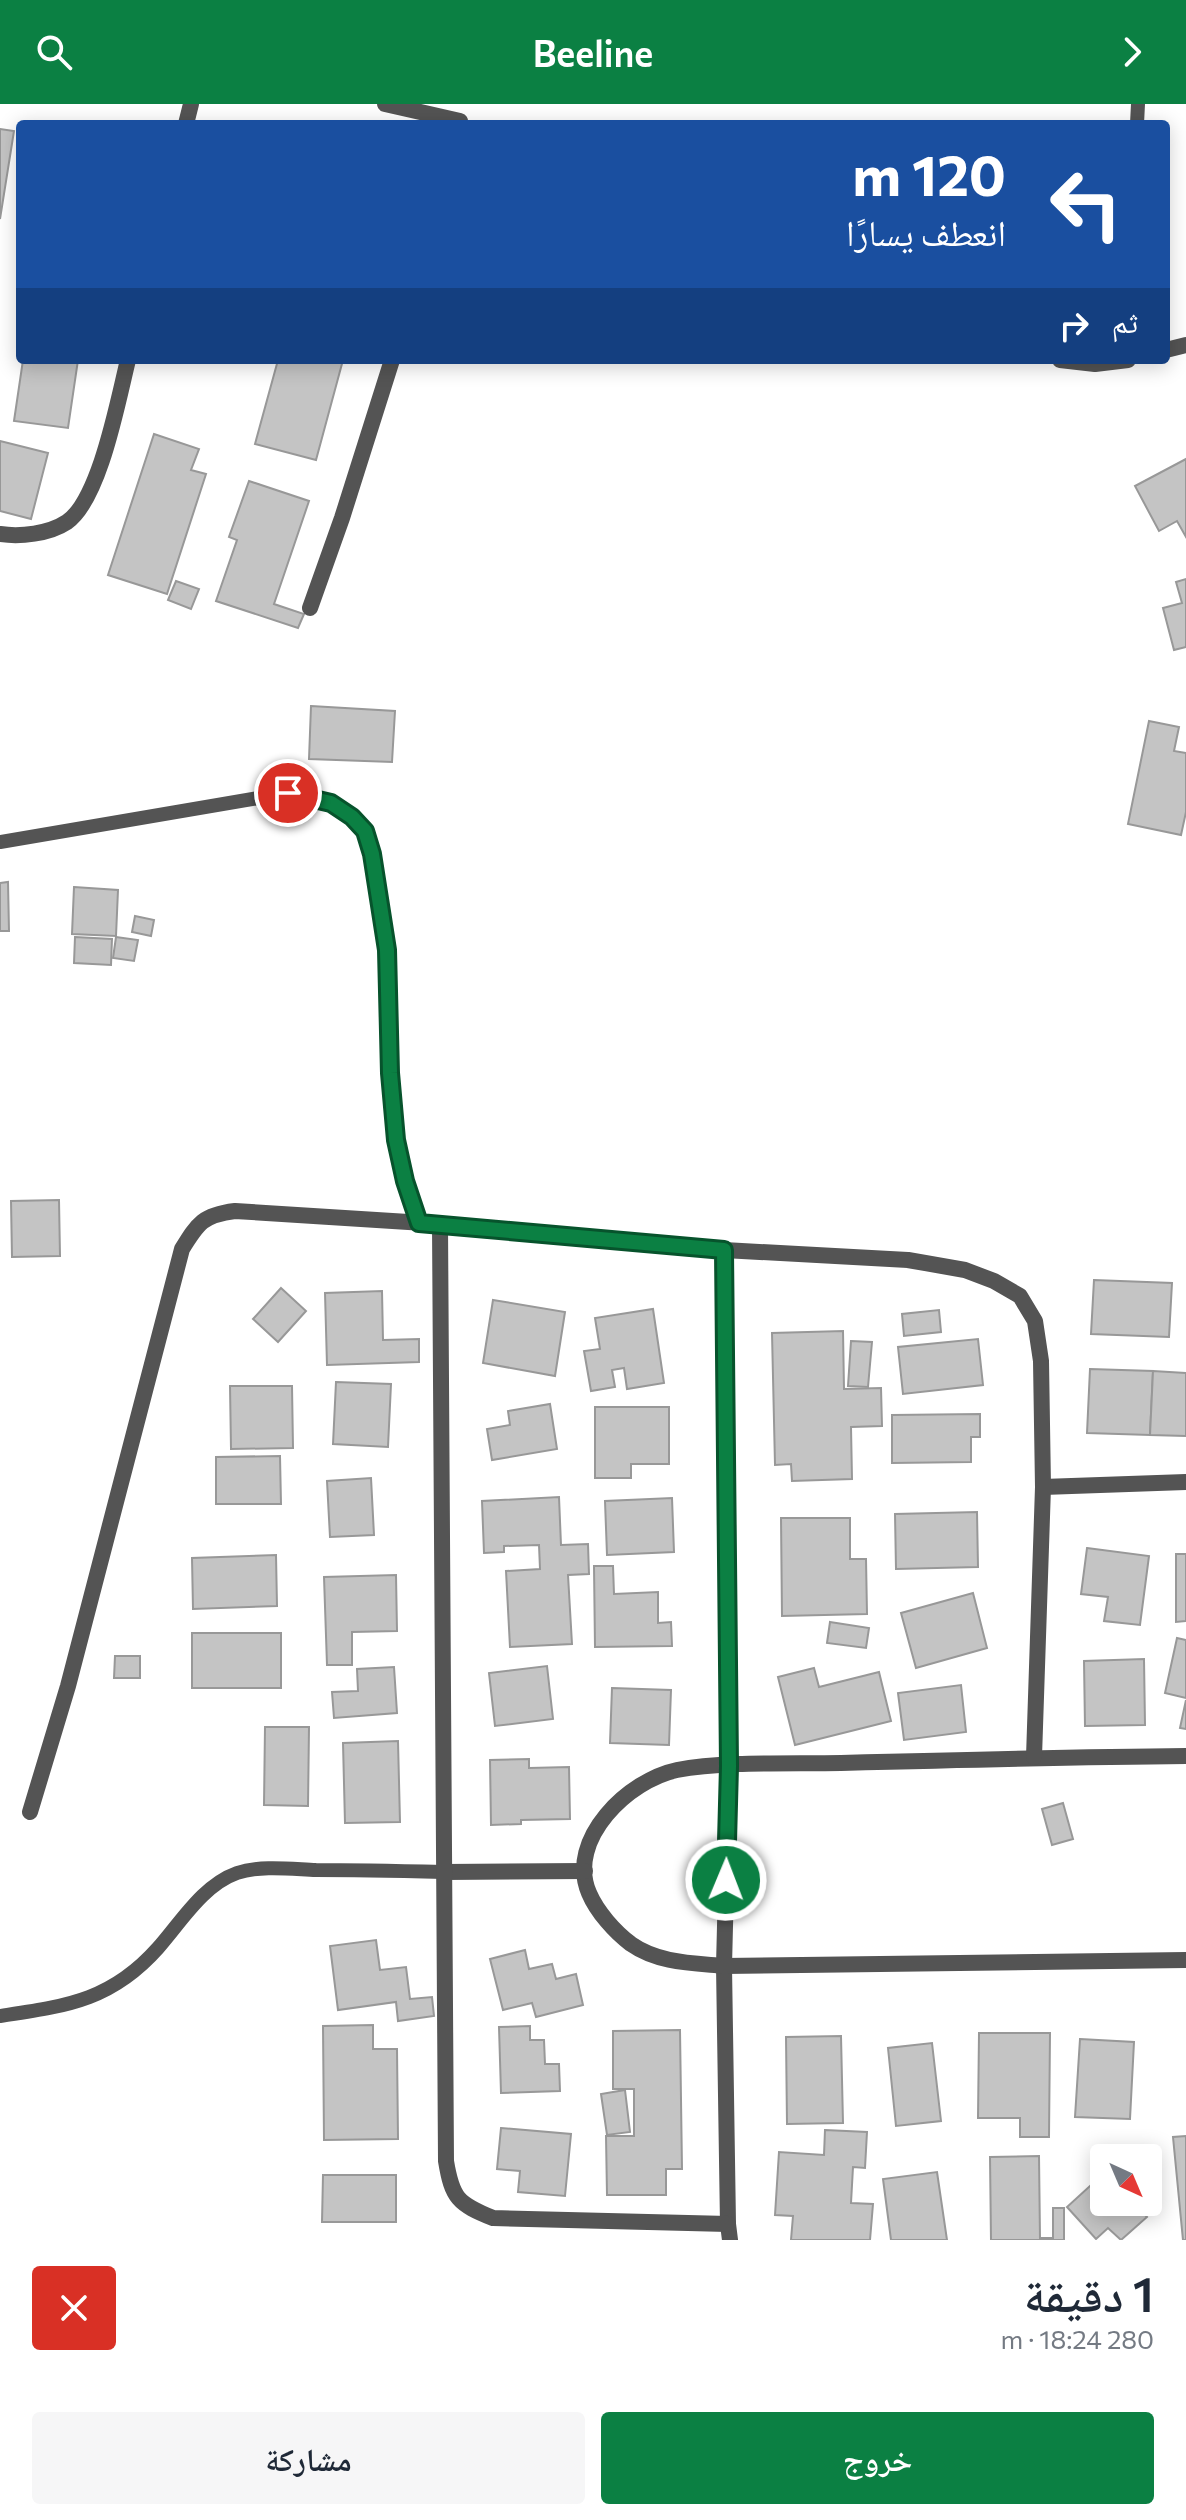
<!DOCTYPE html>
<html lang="ar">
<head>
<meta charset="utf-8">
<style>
  body { margin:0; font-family:Commissioner,"Noto Naskh Arabic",sans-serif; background:#f6f6f7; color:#1f2937; direction:rtl; height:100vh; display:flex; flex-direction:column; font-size:30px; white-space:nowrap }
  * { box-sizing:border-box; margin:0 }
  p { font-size:26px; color:#747a83 }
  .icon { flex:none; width:44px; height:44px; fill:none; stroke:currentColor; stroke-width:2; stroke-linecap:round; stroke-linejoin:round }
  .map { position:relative; height:2136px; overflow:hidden; direction:ltr }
  .details { display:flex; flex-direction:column; background:#fff; flex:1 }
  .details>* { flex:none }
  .guide { position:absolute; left:16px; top:16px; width:1154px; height:244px; border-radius:8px; box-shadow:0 4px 20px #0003; direction:rtl; background:#1a4fa0; color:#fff; overflow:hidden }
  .needle { width:52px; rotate:136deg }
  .fabs { position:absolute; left:1090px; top:2040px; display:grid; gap:16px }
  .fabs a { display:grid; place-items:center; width:72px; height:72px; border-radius:8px; background:#fff; box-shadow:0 4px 20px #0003; font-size:40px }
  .pin { position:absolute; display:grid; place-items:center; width:68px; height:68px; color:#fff; margin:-34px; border:4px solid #fff; border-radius:50%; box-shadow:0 2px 8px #0007 }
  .me { position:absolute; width:88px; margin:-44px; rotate:1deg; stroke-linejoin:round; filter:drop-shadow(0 0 6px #0008) }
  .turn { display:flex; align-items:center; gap:28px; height:168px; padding:0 32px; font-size:36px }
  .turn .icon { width:104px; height:104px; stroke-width:2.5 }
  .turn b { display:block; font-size:56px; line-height:68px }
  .then { display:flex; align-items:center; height:76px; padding:0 32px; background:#0003; gap:16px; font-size:30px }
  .round { display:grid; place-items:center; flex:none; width:84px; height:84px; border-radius:8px; background:#f6f6f7 }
  .overview { display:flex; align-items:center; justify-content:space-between; height:136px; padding:0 32px }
  h1 { font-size:48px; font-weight:600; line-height:60px }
  .primary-button { display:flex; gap:16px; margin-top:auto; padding:16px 32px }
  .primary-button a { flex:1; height:92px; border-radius:8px; background:#0b8043; color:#fff; font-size:32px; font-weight:600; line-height:92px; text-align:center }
  .primary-button a+a { background:#f6f6f7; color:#1f2937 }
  header { display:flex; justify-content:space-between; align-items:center; height:104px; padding:0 32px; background:#0b8043; color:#fff; font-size:36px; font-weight:600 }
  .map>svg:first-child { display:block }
  .building { fill:#c4c4c4; stroke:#989898; stroke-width:2 }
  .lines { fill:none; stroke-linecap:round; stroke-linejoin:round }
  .service { stroke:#545454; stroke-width:14 }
  .minor { stroke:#545454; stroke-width:16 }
  .route-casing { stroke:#07532c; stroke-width:20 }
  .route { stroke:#0b8043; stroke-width:14 }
</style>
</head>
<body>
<header><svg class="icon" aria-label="forward" viewBox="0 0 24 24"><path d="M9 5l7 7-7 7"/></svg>Beeline<svg class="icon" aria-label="search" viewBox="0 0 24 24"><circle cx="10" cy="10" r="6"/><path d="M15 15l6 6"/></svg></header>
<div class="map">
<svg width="1186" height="2136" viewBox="0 0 1186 2136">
  <rect width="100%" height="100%" fill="#fff"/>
  <g class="building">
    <path d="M0,25L14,27L0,115Z"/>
    <path d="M23,256H78L68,324L14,317Z"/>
    <path d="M278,256H343L316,356L255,340Z"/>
    <path d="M154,330L199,345L191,366L206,370L167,490L108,471Z"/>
    <path d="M0,337L48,349L31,415L0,407Z"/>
    <path d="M1186,355V433L1177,417L1159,427L1135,382Z"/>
    <path d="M249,377L309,397L274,500L304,510L298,524L216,497L237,436L229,433Z"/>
    <path d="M1186,475V543L1174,546L1163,504L1182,499L1176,478Z"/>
    <path d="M176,477L199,485L191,505L168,496Z"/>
    <path d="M311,602L395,607L392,658L309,655Z"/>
    <path d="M1149,617L1179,623L1174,647L1186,649V708L1181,731L1128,720Z"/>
    <path d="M8,778L9,827H0V779Z"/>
    <path d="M74,783L118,786L116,832L72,830Z"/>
    <path d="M135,812L154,816L151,832L132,828Z"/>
    <path d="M75,833L112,835L111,861L74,859Z"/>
    <path d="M116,833L138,836L134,857L113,854Z"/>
    <path d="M59,1096L60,1152L12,1153L11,1097Z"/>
    <path d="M1094,1176L1172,1179L1169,1233L1091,1230Z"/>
    <path d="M281,1184L306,1207L278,1238L253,1215Z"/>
    <path d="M382,1187L383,1236L419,1235V1258L327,1261L325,1189Z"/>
    <path d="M493,1196L565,1208L555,1272L483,1259Z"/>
    <path d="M653,1205L664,1279L627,1285L624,1264L612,1266L615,1283L591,1287L584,1247L600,1245L595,1214Z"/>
    <path d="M939,1206L941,1228L904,1232L902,1210Z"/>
    <path d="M843,1227L844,1285L881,1284L882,1322L851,1323L852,1375L792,1377L791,1360L775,1361L772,1229Z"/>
    <path d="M978,1235L983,1281L903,1290L898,1243Z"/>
    <path d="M851,1237L872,1238L868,1283L848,1282Z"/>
    <path d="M1090,1265L1153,1267L1150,1331L1087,1329Z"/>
    <path d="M1153,1267L1186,1269V1332L1150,1331Z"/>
    <path d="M336,1278L391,1280L388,1343L333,1340Z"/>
    <path d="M230,1282H292L293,1344L231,1345Z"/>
    <path d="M550,1300L557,1345L492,1356L487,1325L510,1321L508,1307Z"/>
    <path d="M595,1303H669V1360H631V1374H595Z"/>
    <path d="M980,1310V1333H971V1358L892,1359V1311Z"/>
    <path d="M280,1352L281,1400H216V1353Z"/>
    <path d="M371,1374L374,1431L330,1433L327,1377Z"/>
    <path d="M559,1393L561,1441L588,1440L589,1470L568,1471L572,1540L510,1543L506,1467L540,1465L539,1441L504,1442V1448L484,1449L482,1397Z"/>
    <path d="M672,1394L674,1448L607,1451L605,1397Z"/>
    <path d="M977,1408L978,1463L896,1465L895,1410Z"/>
    <path d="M781,1414H850V1455H866L867,1510L782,1512Z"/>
    <path d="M1087,1444L1149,1452L1140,1521L1104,1517L1108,1493L1081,1490Z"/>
    <path d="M1176,1450H1186V1517L1176,1518Z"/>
    <path d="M276,1451L277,1502L193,1505L192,1454Z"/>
    <path d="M594,1462H613L614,1490L658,1488V1519L671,1518L672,1542L595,1543Z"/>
    <path d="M396,1471L397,1527L352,1528V1561H327L324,1473Z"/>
    <path d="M973,1489L987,1544L916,1564L901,1509Z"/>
    <path d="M830,1518L869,1524L866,1544L827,1539Z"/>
    <rect x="192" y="1529" width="89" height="55"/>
    <path d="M1177,1534L1186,1536V1594L1165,1589Z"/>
    <path d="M115,1552H140V1574H114Z"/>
    <path d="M1144,1555L1145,1621L1085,1622L1084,1557Z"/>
    <path d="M547,1562L553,1615L495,1622L489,1569Z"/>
    <path d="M394,1563L397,1609L334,1614L332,1588L358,1587L357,1565Z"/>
    <path d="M814,1564L819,1583L879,1568L891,1617L795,1641L778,1573Z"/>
    <path d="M961,1581L966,1628L904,1636L898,1589Z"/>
    <path d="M612,1584L671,1586L669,1641L610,1639Z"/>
    <path d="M1186,1596V1625L1180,1624Z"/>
    <path d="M265,1623H309L308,1702L264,1701Z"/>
    <path d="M398,1637L400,1718L345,1719L343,1639Z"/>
    <path d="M529,1655V1664L569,1663L570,1715L521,1716V1720L491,1721L490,1656Z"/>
    <path d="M1063,1699L1073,1735L1052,1741L1042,1705Z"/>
    <path d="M376,1836L380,1866L406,1863L410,1895L432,1893L434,1912L398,1917L396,1898L338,1906L330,1842Z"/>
    <path d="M525,1846L529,1865L552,1860L556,1875L576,1870L583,1901L536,1913L532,1899L503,1906L490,1855Z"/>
    <path d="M373,1921V1945H397L398,2035L324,2036L323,1922Z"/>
    <path d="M530,1922V1936H544L545,1960H559L560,1987L501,1989L499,1923Z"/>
    <path d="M680,1926L682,2065H666V2091H607L606,2032H634V1985H613V1927Z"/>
    <path d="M979,1929H1050L1049,2033H1020V2014H978Z"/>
    <path d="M841,1932L843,2019L787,2020L786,1933Z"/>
    <path d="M1080,1935L1134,1938L1130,2015L1075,2013Z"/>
    <path d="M932,1939L941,2017L896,2022L888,1944Z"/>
    <path d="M625,1986L630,2028L607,2031L601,1990Z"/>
    <path d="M501,2024L571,2030L565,2092L518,2088L520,2067L497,2065Z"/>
    <path d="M825,2026L867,2028L865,2064L853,2063L851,2099L873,2100L870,2136H791L793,2112L775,2111L779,2048L824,2051Z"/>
    <path d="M1186,2032V2136H1183L1173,2033Z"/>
    <path d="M1114,2046L1121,2054H1105Z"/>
    <path d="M1039,2052L1040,2134H1053V2104H1064V2136H991L990,2053Z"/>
    <path d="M1104,2055V2098H1134L1147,2113L1121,2136L1108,2124L1096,2135L1067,2103L1101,2072L1094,2064Z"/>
    <path d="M937,2068L947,2136H891L883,2075Z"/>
    <path d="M323,2071H396V2118H322Z"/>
  </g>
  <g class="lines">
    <g class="service">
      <path d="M1137,20L1138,0"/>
      <path d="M0,738L288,689L331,699L352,713L365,727L372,750L387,846L389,946L396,1036L405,1077L419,1119"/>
      <path d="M0,1912C66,1902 111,1897 158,1844C181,1818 203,1781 237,1769C261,1761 291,1765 316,1766C359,1766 402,1767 444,1768"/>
    </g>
    <g class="minor">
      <path d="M385,0L460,17"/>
      <path d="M186,20L191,0"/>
      <path d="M1166,246L1186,241"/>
      <path d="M1060,256L1095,260L1128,256"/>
      <path d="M0,430C20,433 49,430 67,418C100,395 118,296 128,256"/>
      <path d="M310,504L342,414L392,256"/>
      <path d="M724,1146L729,1662L724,1862L728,2120L730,2136"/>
      <path d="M1043,1383L1186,1378"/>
      <path d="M1186,1652C1071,1653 956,1656 841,1659C791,1660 724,1657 677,1666C629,1676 566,1735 589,1789C597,1808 615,1828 631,1840C658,1859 692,1859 724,1862L1186,1856"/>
      <path d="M30,1708L68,1582L182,1145C198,1119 203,1111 235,1107L440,1120"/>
      <path d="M444,1768L585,1767"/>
      <path d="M728,2120L493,2114C458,2100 452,2094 446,2057L440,1120L724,1146L908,1156L965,1166L994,1177L1020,1192L1035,1217L1041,1257L1043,1383L1034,1653"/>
    </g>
  </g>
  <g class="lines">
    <defs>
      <path id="route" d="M288,689L331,699L352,713L365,727L372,750L387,846L390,969L396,1036L405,1077L419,1119L724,1146L729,1662L726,1776"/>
    </defs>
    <use href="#route" class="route-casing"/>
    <use href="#route" class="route"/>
  </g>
</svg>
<div class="fabs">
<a><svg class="needle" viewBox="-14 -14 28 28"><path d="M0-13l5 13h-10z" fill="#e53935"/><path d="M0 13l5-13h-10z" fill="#747a83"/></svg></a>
</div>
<div class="pin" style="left:288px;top:689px;background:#d93025"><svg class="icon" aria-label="arrive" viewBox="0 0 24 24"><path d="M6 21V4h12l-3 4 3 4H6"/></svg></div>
<svg class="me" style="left:726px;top:1776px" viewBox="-20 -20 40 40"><circle r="17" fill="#0b8043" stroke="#fff" stroke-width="3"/><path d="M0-11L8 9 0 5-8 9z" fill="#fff"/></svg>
<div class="guide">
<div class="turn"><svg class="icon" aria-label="left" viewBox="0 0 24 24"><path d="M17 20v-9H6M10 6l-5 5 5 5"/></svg><div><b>120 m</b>انعطف يسارًا</div></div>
<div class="then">ثم<svg class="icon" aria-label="right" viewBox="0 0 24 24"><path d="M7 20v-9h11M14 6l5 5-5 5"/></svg></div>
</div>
</div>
<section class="details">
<div class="overview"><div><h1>1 دقيقة</h1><p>280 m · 18:24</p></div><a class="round" style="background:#d93025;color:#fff"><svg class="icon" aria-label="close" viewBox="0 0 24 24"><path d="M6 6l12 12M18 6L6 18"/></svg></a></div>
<div class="primary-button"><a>خروج</a><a>مشاركة</a></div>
</section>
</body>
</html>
